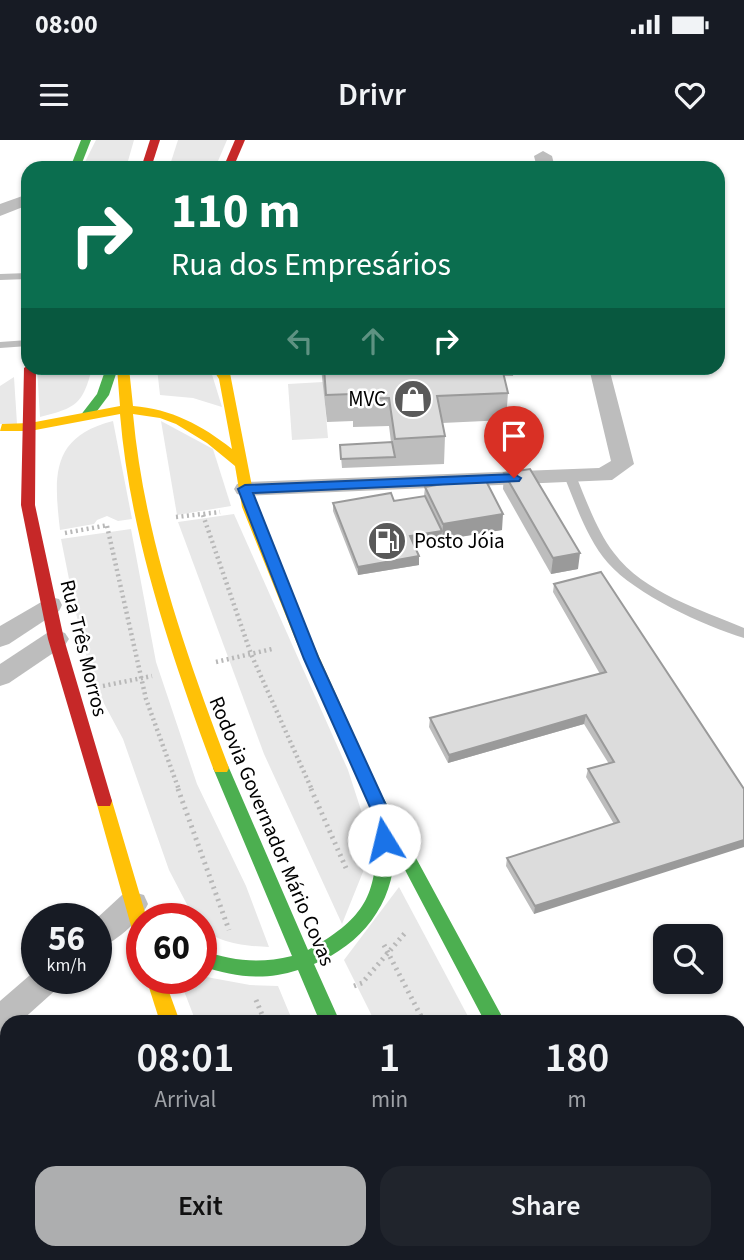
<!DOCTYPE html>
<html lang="en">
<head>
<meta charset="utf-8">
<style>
  body { margin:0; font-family:"Source Sans 3",sans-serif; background:#20242c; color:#f1f3f6; height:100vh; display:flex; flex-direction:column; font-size:26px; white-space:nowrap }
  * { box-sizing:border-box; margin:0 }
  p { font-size:23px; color:#9ea1a6 }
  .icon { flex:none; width:38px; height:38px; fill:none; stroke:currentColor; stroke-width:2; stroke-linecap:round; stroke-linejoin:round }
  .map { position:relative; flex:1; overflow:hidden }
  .details { position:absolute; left:0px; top:875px; width:746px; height:245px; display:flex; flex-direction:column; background:#171b24; border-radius:21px 21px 0 0; box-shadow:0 2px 5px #0004 }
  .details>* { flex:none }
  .top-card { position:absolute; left:21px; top:21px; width:704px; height:214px; border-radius:21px; box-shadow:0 2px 5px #0004; background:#0b6e4f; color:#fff; overflow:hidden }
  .fabs { position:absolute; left:653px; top:784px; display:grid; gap:14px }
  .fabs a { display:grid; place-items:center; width:70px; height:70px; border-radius:14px; background:#171b24; box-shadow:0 2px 5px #0004; font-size:35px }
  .speed { position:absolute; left:21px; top:763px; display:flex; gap:14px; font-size:35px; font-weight:700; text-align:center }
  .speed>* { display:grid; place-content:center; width:91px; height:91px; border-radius:50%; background:#171b24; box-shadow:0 2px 5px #0004; line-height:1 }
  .speed small { font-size:18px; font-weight:400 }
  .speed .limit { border:10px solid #d22; background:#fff; color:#111 }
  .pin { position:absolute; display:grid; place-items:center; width:60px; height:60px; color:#fff; margin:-72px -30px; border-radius:50% 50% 50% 0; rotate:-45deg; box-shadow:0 0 7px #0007 }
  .pin .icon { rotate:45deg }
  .me { position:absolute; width:77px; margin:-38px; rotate:351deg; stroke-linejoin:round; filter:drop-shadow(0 0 5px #0008) }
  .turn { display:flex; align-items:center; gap:24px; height:147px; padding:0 35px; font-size:32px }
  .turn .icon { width:91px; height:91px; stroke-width:2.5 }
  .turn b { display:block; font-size:49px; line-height:60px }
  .lanes { display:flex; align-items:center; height:66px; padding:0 35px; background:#0003; justify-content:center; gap:35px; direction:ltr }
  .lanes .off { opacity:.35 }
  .eta { display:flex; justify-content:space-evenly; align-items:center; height:119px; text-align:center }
  .eta b { font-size:42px; font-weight:600; line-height:49px }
  .button { display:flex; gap:14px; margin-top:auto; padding:14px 35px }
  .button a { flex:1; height:80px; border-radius:21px; background:#adaeaf; color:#111; font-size:28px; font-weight:600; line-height:80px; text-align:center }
  .button a+a { background:#20242c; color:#f1f3f6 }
  .status { display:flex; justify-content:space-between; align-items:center; height:49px; padding:0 35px; background:#171b24; direction:ltr }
  .status svg { height:19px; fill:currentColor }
  header { display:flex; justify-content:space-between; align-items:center; height:91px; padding:0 35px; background:#171b24; font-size:32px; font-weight:600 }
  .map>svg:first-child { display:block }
  .green { fill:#e8e8e8 }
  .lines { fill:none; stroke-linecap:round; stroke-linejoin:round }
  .path-far1 { stroke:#b8b8b8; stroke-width:4.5; stroke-dasharray:2 3.5; stroke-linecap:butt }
  .path { stroke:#b8b8b8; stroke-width:5; stroke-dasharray:2 4.5; stroke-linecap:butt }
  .lane { fill:#bdbdbd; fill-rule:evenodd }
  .street { fill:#bdbdbd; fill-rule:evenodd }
  .fast { fill:#4caf50; fill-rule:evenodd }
  .slow { fill:#ffc107; fill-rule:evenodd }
  .jam { fill:#c62828; fill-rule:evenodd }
  .wall { fill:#bdbdbd }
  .shaded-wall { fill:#9a9a9a }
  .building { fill:#dcdcdc; stroke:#9a9a9a; stroke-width:2 }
  .route { fill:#1a73e8; stroke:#114b97; stroke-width:2 }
  .labels { text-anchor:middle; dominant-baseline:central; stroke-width:5; stroke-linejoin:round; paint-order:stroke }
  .poi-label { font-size:21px; fill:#000; stroke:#fff; text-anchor:end }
  .street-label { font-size:21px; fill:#000; stroke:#fff }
</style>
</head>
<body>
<div class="status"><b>08:00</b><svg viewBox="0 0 49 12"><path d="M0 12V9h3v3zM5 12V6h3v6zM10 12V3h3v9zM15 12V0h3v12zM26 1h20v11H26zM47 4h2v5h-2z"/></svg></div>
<header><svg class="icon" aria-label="menu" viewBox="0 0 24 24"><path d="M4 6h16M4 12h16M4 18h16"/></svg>Drivr<svg class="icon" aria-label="heart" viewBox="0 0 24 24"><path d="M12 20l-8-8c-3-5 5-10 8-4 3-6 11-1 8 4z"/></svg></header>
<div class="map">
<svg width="744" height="1120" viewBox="0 0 744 1120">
  <rect width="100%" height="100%" fill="#fff"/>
  <g class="green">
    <path d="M96,0H134L126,28H82Z"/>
    <path d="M178,0H227L215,28H169Z"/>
    <path d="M37,228H92C83,264 76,268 40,277Z"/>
    <path d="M157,228H210L222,267L193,258L160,255Z"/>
    <path d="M14,237L17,284H0V246Z"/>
    <path d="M323,242L328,298L292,300L288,244Z"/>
    <path d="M113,281L132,379L118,381L107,376L97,380L94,384L60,390C54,337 50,297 113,281Z"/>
    <path d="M161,281L213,309L231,366L177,375Z"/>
    <path d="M234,374L348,630L373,707L342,784L264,614L178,382Z"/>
    <path d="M131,389L156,522L197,644L246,746L269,807C247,806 217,804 201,786V779L194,778L169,730L123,599L93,543L75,469L61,399Z"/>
    <path d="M399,747L471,882H375L344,820Z"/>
    <path d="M201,836L250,845L278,846L293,882H196L179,838Z"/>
    <path d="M285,1113H391L394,1120H287Z"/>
    <path d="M490,1113H596L599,1120H493Z"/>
  </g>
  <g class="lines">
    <g class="path-far1">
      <path d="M203,375L251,514L312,650"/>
      <path d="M176,377L220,372"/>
      <path d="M107,386L146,559L179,650"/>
      <path d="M65,393L108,385"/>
      <path d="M216,522L272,509"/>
      <path d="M103,546L152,536"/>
    </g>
    <g class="path">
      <path d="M178,649L229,790"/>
      <path d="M311,649L346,728"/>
      <path d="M384,805L424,882"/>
      <path d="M354,846L362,843L405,793"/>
      <path d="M256,860L265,882"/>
      <path d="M363,1113L366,1120"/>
      <path d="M541,1113L544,1120"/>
    </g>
    <g class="lane">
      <path d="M28,133V139L0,140V134Z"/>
      <path d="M28,200V206L0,208V202Z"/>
      <path d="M570,332L576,336C587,362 597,391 614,413C644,453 700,469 744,488V498C704,486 635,454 608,423C587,399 576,365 564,336Z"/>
    </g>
    <g class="street">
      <path d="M543,11L552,16L555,28H537L534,16Z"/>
      <path d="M28,54V65L0,76V64Z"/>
      <path d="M589,228H609L634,324L612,340L245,356L237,354L234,349L237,344L245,342L599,328L611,321Z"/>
      <path d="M50,457L59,459L62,465L59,471L9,504L0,507V486Z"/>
      <path d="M56,490L65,493L69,499L65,505L9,543L0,546V524L47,493Z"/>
      <path d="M133,752L144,755L148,764C139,782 115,803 96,809V779L122,755Z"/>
      <path d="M37,829V838H63L59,847L20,882H7V891L0,894V861Z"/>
      <path d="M155,1113H195L192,1120H152Z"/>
    </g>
    <g class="fast">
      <path d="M81,0H91L80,28H70Z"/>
      <path d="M106,228H118L109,255L91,279H81L80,276L97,254Z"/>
      <path d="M221,622L227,624L229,628L308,810C370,776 379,750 375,682L377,677L364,652L366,648H378L505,882H485L394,709C396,761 362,805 314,824L340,882H320L298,830C264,841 235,837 201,826V810C233,821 259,824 292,816L213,628L215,624Z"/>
      <path d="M238,1113H260L263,1120H241Z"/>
    </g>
    <g class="slow">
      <path d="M117,228H129L133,266C171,269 202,285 232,309L219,239L212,228H229L256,367L312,501L380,652L378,656H366L364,652L296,501L242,367L235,326L207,303L176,284L160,278L133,274C144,396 186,514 229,628L227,632H215L213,628C171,514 130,396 120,274L30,291H0L2,284L30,283L120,266Z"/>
      <path d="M104,655L110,656L112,661L147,779H142V800L136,798L133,793L96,661L98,656Z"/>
      <path d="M146,838H164L180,882H160Z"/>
      <path d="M609,1113H632L635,1120H612Z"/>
    </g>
    <g class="jam">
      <path d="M150,0H160L151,28H141Z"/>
      <path d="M235,0H245L233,28H223Z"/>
      <path d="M28,225V228H36L35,365L64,499L112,661L110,666H98L96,661L48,499L21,365L24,228Z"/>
      <path d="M425,1113H447L450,1120H428Z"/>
    </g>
  </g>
  <g class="wall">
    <path d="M321,228H514L513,236H504L508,253L506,280L442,283L445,296L444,324L342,328L340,305L391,302L389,286L353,287V281L327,282Z"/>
    <path d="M504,333L578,429L551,434L503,349Z"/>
    <path d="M425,347L502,390L414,404L419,425L358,435L333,371V363L394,361L424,356Z"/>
    <path d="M554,444L744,649L534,774L506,726L507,718L614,684L586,637L588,629L609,624L584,584L448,623L429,587L430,578L600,534L553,452Z"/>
    <path d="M744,1001V1120H741L737,1113H738V1003Z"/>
  </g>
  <g class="shaded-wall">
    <path d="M503,374L502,390L442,400L443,384Z"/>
    <path d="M442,391L441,399L410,405V396Z"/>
    <path d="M580,413L578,429L551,434L553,418Z"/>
    <path d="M419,416V425L358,435V427Z"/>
    <path d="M586,575L584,584L448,623L449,615Z"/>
    <path d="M744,700V707L534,774L535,766Z"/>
  </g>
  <g class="building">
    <path d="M324,228H502L508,253L437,256L445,296L395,299L389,258L353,259L352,254L326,255Z"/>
    <path d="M392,302L395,317L341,319L340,305Z"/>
    <path d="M530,329L580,413L553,418L504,333Z"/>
    <path d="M484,337L503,374L443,384L425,347Z"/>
    <path d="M391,353L394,361L425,356L442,391L410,396L419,416L358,427L333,363Z"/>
    <path d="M601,432L744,649V700L535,766L507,718L619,682L588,629L614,622L586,575L449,615L430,578L606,532L554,444Z"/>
    <path d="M744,1001V1113L738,1104V1003Z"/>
  </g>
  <path class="route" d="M514,334L521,338L519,341L253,353L319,519L391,676L393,700L384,707L378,705L374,676L304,519L238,349L245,345Z"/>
  <defs>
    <symbol id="shop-disc" viewBox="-11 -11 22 22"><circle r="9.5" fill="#595959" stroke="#fff"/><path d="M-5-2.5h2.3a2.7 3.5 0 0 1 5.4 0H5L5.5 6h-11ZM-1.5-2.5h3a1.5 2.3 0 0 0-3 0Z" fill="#fff"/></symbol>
    <symbol id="fuel-disc" viewBox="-11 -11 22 22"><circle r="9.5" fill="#595959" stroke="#fff"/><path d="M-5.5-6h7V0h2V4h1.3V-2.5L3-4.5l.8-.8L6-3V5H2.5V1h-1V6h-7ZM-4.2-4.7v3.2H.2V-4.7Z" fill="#fff"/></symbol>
  </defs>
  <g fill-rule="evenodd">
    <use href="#shop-disc" x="391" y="237" width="44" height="44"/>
    <use href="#fuel-disc" x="365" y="379" width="44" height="44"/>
  </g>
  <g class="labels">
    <g class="poi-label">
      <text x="386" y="259">MVC</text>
      <text x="414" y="401" text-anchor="start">Posto Jóia</text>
    </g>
    <g class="street-label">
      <text transform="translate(84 508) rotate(76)">Rua Três Morros</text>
      <text transform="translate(272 691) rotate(67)">Rodovia Governador Mário Covas</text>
    </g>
  </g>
</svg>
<div class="fabs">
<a><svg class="icon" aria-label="search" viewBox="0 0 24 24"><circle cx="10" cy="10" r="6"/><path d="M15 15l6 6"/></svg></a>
</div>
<div class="speed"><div>56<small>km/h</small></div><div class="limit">60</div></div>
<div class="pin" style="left:514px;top:338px;background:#d93025"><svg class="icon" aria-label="arrive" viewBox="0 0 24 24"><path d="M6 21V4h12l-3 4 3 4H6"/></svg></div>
<svg class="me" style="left:384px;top:700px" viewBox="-20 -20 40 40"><circle r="19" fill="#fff"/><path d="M0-13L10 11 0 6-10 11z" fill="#1a73e8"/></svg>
<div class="top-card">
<div class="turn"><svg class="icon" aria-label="right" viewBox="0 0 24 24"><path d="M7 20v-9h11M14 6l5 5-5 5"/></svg><div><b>110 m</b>Rua dos Empresários</div></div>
<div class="lanes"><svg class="icon off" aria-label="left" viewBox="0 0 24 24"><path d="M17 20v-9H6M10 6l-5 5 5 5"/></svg><svg class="icon off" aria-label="ahead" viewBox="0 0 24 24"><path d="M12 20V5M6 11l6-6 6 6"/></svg><svg class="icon" aria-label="right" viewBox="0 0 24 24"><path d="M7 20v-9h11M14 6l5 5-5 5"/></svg></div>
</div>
<section class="details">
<div class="eta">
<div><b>08:01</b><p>Arrival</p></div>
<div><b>1</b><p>min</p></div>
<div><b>180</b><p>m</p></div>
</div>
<div class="button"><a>Exit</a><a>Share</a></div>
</section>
</div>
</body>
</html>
